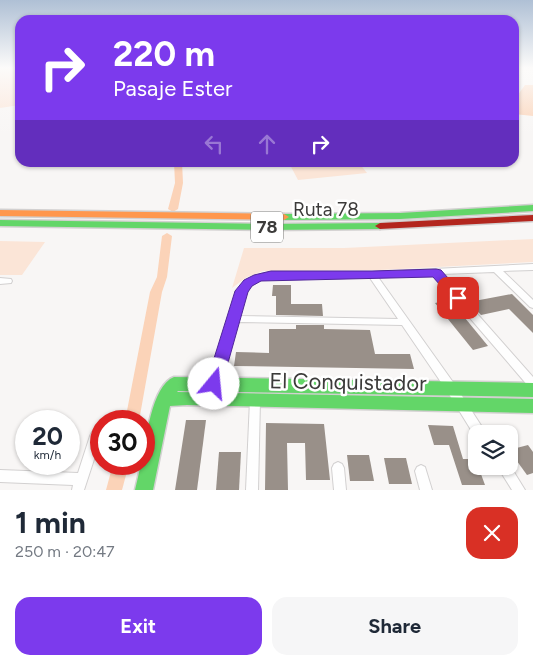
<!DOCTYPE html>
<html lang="en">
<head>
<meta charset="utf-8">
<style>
  body { margin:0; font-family:Figtree,sans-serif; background:#f6f6f7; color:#1f2937; height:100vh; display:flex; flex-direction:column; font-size:19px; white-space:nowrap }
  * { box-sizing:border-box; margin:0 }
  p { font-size:16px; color:#747a83 }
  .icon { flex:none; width:28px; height:28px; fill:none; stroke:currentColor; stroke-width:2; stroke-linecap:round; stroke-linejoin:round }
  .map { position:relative; height:490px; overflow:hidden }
  .details { display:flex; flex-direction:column; background:#fff; flex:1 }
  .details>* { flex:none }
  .top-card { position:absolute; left:15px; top:15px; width:504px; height:152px; border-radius:15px; box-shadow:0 1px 4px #0004; background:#7c3aed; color:#fff; overflow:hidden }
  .tools { position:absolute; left:468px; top:425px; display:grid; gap:10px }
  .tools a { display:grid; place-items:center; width:50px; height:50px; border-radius:10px; background:#fff; box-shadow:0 1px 4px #0004; font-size:25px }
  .speed { position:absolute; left:15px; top:410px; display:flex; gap:10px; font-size:25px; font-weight:700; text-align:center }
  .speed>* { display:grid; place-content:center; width:65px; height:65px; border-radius:50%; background:#fff; box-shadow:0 1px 4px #0004; line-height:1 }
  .speed small { font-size:12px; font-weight:400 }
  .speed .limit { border:8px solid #d22; background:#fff; color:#111 }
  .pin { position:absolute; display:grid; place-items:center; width:42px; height:42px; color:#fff; margin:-21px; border-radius:10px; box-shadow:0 2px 8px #0006 }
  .me { position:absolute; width:55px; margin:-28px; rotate:17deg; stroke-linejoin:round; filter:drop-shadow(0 0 4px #0008) }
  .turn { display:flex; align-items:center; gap:18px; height:105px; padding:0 15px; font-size:22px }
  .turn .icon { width:65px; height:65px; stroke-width:2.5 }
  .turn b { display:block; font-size:35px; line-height:42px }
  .lanes { display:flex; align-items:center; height:48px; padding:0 15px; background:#0003; justify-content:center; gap:25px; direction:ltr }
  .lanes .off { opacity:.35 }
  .round { display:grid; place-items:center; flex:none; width:52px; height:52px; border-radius:15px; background:#f6f6f7 }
  .head { display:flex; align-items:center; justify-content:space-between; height:85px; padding:0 15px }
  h1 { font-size:30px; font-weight:700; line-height:38px }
  .button { display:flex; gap:10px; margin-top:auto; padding:10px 15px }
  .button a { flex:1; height:58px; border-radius:15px; background:#7c3aed; color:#fff; font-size:20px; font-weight:700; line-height:58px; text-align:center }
  .button a+a { background:#f6f6f7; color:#1f2937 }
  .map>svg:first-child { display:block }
  .green { fill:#fbe5d7 }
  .water { fill:#fbd3b8 }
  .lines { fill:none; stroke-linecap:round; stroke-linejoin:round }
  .canal { fill:#fbd3b8; fill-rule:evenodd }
  .building { fill:#999089 }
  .street-casing { stroke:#d2d0d0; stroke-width:2 }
  .fast-casing { stroke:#d2d0d0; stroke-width:3 }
  .slow-casing { stroke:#d2d0d0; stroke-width:3 }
  .jam-casing { stroke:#d2d0d0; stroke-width:3 }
  .street { fill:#fefefe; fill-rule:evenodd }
  .fast { fill:#63d668; fill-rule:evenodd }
  .slow { fill:#ff974d; fill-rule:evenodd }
  .jam { fill:#b3261e; fill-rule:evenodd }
  .route { fill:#7c3aed; stroke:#51269a }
  .labels { text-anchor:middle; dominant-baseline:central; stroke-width:5; stroke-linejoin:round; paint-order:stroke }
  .shield { fill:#fff; stroke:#767675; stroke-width:1 }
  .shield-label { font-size:18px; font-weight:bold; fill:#3c3b3a }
  .street-label { font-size:19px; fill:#3c3b3a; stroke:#fff }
  .near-street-label { font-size:22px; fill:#3c3b3a; stroke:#fff }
</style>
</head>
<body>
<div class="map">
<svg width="533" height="490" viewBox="0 0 533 490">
  <rect width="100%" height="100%" fill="#f8f6f5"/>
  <g class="green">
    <path d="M0,68H20V105L0,108Z"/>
    <path d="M289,163H359L367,173L298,180Z"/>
    <path d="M533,239V262L380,270L263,271L247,277L232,288L244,248H344Z"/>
    <path d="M0,241L45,242L22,275H0Z"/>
    <path d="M176,391L441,395L442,396L177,393Z"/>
  </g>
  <path class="water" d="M525,85H533V116L514,114V100Z"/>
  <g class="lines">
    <g class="canal">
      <path d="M174,162H182L183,183L178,209L173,212L168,209L175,183Z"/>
      <path d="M167,233L172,236L167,277L162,292L139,421H125L150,292L157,277L162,236Z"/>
      <path d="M113,464H129L122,490H106Z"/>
    </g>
  </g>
  <g class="building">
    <path d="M273,285H291V304H322L323,316L276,315V296H272Z"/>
    <path d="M512,294L533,315V333L509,309L481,315L469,302Z"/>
    <path d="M449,300L465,318L488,346L473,350L435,303Z"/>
    <path d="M296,325H324V329L370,330L375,354H410L414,369L234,366L236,352L269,353V329H296Z"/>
    <path d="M186,420H206L197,490H175Z"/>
    <path d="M266,423L324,424L330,480H306L305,443H287L288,490H265Z"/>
    <path d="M428,425L453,426L463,459H476V466H478L485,485H462L449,445H434Z"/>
    <path d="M528,445L533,452V473L527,475L509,450Z"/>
    <path d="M219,452H241L239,490H216Z"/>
    <path d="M347,455H369L374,481H350Z"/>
    <path d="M384,458H406L412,484H389Z"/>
  </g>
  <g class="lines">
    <defs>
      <g id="street">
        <path d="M533,264V270L503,271L533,300V308L530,307L494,272L442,274L533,377V388L529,387L433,275L378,277L455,385L484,430L486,434H476V438L447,391L402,325L237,322L219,384L218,387L214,388L210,387L209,384L238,291C246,278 257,274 271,272H372ZM271,278H370L398,319L239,316C245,295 246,281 271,278Z"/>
        <path d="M0,278L11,279L12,281L11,283L0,284Z"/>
        <path d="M255,395L259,397L260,400L258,490H246L250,400L251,397Z"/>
        <path d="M96,431L100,432L101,438L84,490H72L73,485L0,482V470L78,473L90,436L92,432Z"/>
        <path d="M338,462L342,464L344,468L346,490H334L332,468L334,464Z"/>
        <path d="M509,464L525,490H512L497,466H509Z"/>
        <path d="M421,465L425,467L432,490H420L415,471L417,467Z"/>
      </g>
      <g id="fast">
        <path d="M533,205V211L400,219L284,220L279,217L284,214L400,213Z"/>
        <path d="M0,220L267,224L380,223L385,226L380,229L267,230L0,226Z"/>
        <path d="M174,377L533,383V397L178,391L177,392L533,399V413L187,405L170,406L153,490H135L141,464H144C144,443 152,385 174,377Z"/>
      </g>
      <path id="slow" d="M0,210L284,214L289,217L284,220L0,216Z"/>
      <path id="jam" d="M533,215V221L380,229L375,226L380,223Z"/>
    </defs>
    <use href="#street" class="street-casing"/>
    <use href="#fast" class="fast-casing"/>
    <use href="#slow" class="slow-casing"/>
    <use href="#jam" class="jam-casing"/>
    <use href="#street" class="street"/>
    <use href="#fast" class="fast"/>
    <use href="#slow" class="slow"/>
    <use href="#jam" class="jam"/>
  </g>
  <linearGradient id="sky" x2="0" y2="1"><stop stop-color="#afc0d5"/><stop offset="0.5" stop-color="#fcfbfa"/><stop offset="1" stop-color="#fcfbfa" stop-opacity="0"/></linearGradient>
  <rect width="533" height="136" fill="url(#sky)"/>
  <path class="route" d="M436,269L441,270L463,295L465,298L463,301H454L433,277L261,281L252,286L248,292L222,384L219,389L214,391L208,389L206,384L235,291L244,280L254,275L271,271H372Z"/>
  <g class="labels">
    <rect class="shield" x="251" y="211.5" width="32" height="31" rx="4"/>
    <g class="shield-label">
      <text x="267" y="227">78</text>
    </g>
    <g class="street-label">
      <text x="326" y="209">Ruta 78</text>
    </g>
    <g class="near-street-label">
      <text transform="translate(348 382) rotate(1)">El Conquistador</text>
    </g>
  </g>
</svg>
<div class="tools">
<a><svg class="icon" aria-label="layers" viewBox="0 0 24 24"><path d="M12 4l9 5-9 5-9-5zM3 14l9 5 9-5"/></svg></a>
</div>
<div class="speed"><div>20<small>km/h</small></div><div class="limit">30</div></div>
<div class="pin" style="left:458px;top:298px;background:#d93025"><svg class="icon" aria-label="arrive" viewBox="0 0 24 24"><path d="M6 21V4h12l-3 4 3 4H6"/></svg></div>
<svg class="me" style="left:214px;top:384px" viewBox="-20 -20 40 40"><circle r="19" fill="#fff"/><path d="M0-13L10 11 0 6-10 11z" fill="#7c3aed"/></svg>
<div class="top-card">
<div class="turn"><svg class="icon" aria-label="right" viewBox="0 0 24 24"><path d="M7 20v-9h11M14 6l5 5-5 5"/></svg><div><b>220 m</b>Pasaje Ester</div></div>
<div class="lanes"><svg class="icon off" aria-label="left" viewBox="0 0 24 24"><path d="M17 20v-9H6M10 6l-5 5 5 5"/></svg><svg class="icon off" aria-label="ahead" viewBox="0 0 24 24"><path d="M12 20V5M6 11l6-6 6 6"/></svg><svg class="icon" aria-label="right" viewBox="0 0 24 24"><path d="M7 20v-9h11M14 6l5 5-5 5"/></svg></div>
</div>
</div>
<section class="details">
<div class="head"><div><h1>1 min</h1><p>250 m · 20:47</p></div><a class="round" style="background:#d93025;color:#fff"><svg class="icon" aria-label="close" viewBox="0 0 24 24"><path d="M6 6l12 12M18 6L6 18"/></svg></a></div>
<div class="button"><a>Exit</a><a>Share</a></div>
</section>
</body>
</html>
